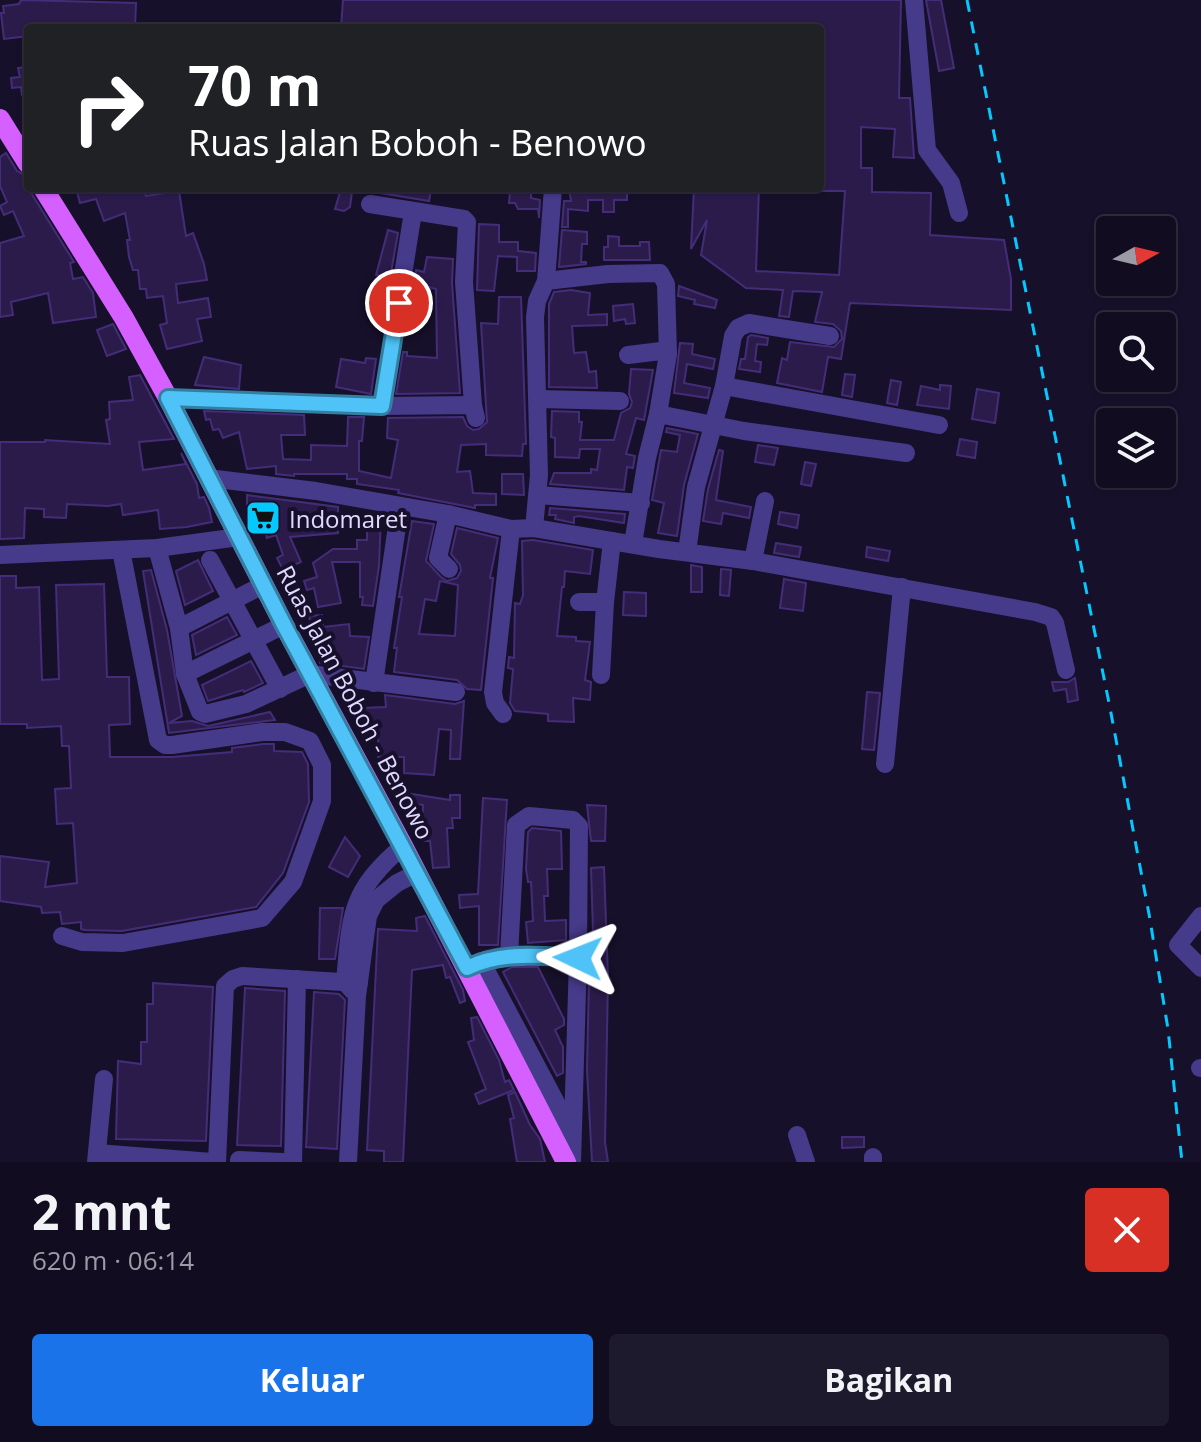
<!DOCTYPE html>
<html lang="id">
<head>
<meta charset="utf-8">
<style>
  body { margin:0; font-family:"Open Sans",sans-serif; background:#1e1a2d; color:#f1f3f6; height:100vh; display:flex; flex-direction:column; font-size:30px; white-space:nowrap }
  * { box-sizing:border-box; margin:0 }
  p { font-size:26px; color:#9c9ba5 }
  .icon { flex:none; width:44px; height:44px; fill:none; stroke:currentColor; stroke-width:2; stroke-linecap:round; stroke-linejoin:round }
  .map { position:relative; height:1162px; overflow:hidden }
  .sheet { display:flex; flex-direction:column; background:#110c20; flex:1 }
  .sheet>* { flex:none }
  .top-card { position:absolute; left:24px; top:24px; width:800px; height:168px; border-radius:8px; box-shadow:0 2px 6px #0004,0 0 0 2px #302c3e; background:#202124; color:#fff; overflow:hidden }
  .needle { width:52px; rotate:82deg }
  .buttons { position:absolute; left:1096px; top:216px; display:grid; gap:16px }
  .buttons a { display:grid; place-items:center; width:80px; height:80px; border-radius:8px; background:#110c20; box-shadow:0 2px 6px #0004,0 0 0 2px #302c3e; font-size:40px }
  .pin { position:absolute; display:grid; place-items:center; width:68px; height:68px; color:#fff; margin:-34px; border:4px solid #fff; border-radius:50%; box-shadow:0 2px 8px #0007 }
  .me { position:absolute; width:88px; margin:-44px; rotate:272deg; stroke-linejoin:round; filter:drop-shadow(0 0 6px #0008) }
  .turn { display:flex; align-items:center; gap:28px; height:168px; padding:0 32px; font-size:36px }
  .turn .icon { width:104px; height:104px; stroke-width:2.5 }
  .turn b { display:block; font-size:56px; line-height:68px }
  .round { display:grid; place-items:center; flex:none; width:84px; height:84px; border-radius:8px; background:#1e1a2d }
  .head { display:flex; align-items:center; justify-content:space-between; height:136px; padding:0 32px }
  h1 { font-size:48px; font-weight:700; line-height:60px }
  .cta { display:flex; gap:16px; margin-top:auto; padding:16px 32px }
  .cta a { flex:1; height:92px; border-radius:8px; background:#1a73e8; color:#fff; font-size:32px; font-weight:700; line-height:92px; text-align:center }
  .cta a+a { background:#1e1a2d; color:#f1f3f6 }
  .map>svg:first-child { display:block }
  .building { fill:#2b1b4b; stroke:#442d78; stroke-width:2; fill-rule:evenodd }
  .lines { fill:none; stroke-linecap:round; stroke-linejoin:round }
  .minor { stroke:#463a8a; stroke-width:18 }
  .major { stroke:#d660ff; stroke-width:20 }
  .rail { stroke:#05c8ff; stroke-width:3; stroke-dasharray:12 10; stroke-linecap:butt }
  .route-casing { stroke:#337fa1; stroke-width:20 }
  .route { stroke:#4fc3f7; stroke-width:14 }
  .labels { text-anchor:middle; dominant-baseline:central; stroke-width:8; stroke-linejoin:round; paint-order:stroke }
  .poi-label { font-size:24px; fill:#e2d9ff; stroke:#17102a; text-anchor:start }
  .street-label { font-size:24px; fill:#e2d9ff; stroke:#17102a }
</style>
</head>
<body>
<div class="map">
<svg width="1201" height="1162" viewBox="0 0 1201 1162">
  <rect width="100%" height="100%" fill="#17102a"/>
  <g class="building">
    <path d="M21,0L136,3L135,28H28V36L4,39L1,13H4L3,6L19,4Z"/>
    <path d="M343,0H901L899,98H910L914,158L893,157L895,129L861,127V168H872V192L931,193L930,235L1004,240L1011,279V310L850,303L841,359L828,357L822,392L777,383L782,358L787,360L790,342L834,347L842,339L841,331L833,324L815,322L822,292L793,291L789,317L779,316L783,290L746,288L701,255L707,220L691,249L694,188H759L756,271L839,275L845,191H820V28H341Z"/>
    <path d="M926,0H941L954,68L939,71Z"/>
    <path d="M28,67V95H22L21,87L12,88L11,78L20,77L18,68Z"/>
    <path d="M6,153L17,171L28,177V188L74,262L70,263L73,279L83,277L93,293L96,317L53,323L48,293L11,302L13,315L0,317V243L24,236L13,211L4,215L0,206L7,202L0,186V157Z"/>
    <path d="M76,188H120V192L144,189L146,196L179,191L186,236L193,233L204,264L207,280L176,284L178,303L208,298L211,317L197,319L202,341L167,349L160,325L167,323L163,296L147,298L146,289H140L138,270H133L129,257L127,240H130L125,213L104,221L96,199L80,203Z"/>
    <path d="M381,188H421L431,190L429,201L380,193Z"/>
    <path d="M520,188H531V198L540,200L539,218L538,209H518L515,203H509L510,192H520Z"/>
    <path d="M569,188L604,191L603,188H613L614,192L627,193V200H614V212H603V200H588V211L568,209V227H562L564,201H571Z"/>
    <path d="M341,189L352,192L350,207L344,211L335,209Z"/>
    <path d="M479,224L499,225V242H518V251L536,253L535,271H517V257L498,256L494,291L477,290Z"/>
    <path d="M388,230L398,233L390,278L376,275Z"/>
    <path d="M562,230L587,232V244H582L581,262H586V264L559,267Z"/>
    <path d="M608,236L619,237V246H640V242H649L650,260H604V247H608Z"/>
    <path d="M427,257L453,259L452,283L460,393L396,394L403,352H407V356L437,358L436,289L414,283L416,270L424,272Z"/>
    <path d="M679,286L717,300L715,308L694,304L695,300L678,296Z"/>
    <path d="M571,290L590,293L588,315L607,314V325L572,326L574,353L586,352L589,372L596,371L597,388L549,387V304L554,292Z"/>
    <path d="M499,297H521L526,444H523L522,456L486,455V444L461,445L457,472L470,471L473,493L496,494V505H475V508L398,493L399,490L357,484V479H347V474H294V476L276,474V466L247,469L239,432L223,438L219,429L213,430L210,419L206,420L204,411L304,415L305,435H281L283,459L311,460V445L347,446L348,417H364L362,441H359V471L391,478L398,440L387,438L388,418L463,417L467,426L473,430L479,429L487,422L481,323L498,324Z"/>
    <path d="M633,304L635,323L626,324L625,319L614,321L613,306Z"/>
    <path d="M113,324L126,349L107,356L97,330Z"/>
    <path d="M751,335L768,338L767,345L757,344L755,361L761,362L760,372L739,369L741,359H745L748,337Z"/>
    <path d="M680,343L693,344L692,354L715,359L713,369L687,364L684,383L710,388L708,398L674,393Z"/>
    <path d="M204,357L241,365L239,389L195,385Z"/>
    <path d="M366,358L376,359L371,394L336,387L341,359L365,363Z"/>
    <path d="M631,369L653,370L644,420L636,418L626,454L635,456L633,468L627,467L624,490L550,484L554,473H591V469L597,470L600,449H580L579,458L555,457V438L551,437L552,411L579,412V422H582L580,440H614L621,413L630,408L632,402L629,394Z"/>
    <path d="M845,374L855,375L852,397L842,395Z"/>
    <path d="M140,375L174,439L139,442L143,470L186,464L181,453L197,484L199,498L204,497L209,508L212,522L187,527L160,529L158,510L123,515L121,504L108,506L67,504L66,518L44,517V509L25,508L24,538L0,539V442H45V440L110,444L106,420L110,419L109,402L133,400L129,377Z"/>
    <path d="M891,380L901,382L897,405L887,403Z"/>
    <path d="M940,385L951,386L949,409L917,405L921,386L940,390Z"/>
    <path d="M977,389L999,393L995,423L972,419Z"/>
    <path d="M667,428L698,434L684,485L677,536L658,533L664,503L652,500L661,450L677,452L680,435L666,432Z"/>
    <path d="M960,439L977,442L975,458L957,455Z"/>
    <path d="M758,445L778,448L774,465L755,462Z"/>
    <path d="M719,450L723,451L716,500L751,507L749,518L723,513L721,524L703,521L708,489Z"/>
    <path d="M805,462L816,464L811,486L801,484Z"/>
    <path d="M502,474H523L524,495L502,494Z"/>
    <path d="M247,495L338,507V533L290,537L301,562L283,570L277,558L283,555L276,535L267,538L258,504H247Z"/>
    <path d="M550,508L625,514L624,523L579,516L574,517V523L555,519L556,515H549Z"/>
    <path d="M780,512L799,515L797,528L778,524Z"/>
    <path d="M367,514L381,515L379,566L373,606L362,605L363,597H360V562H332L341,603L318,607L314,588L307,590L304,581L317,577L313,563L333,549H357V540H367Z"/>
    <path d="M412,521L434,524L426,561L441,577L447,581L457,578L461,571L460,565L451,554L457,528L498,538L490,578H493L481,690L467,689L457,680L394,672L397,648H394L402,597H399ZM440,581L458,585L455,636L419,634L425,599L436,601Z"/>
    <path d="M533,540L593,550L590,574L565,571L564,587H562L557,636L576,637V641L590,642L585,680L591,682L590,700L573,698L574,722L548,721V714L515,711L510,703L513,669L508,668L509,657L514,658L515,603L520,604L523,595L522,541Z"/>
    <path d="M776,543L801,547L799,557L774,553Z"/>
    <path d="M867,547L890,551L888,561L866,557Z"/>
    <path d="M198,560L213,591L185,605L176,571Z"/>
    <path d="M691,565L702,567V592H691Z"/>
    <path d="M721,569L731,570L729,596L720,595Z"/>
    <path d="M151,570L167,630L182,716L169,723L192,721L208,726L270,712L275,720L169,733L143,571Z"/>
    <path d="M0,576H16V588L39,587L42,680L59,679L56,585L104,584L107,677H129L130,724L109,725L110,757H172L232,752V748L263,744H274V751L302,752L308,764L309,802L283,873L256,907L122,931L84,930L81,929V922L62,924L60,912L42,913L41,907L0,901V856L49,862L45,887L77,883L73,823L57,824L55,789L71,788L69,746H62L61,726L27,728V724H0Z"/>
    <path d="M784,579L806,583L803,611L780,608Z"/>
    <path d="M624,592L646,593V616L623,615Z"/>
    <path d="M322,615L323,627L349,624L350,636L369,637L364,669L320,663L322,635L313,636L309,616Z"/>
    <path d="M227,617L237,635L196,655L192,635Z"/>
    <path d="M251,661L263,683L244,692L243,690L208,701L202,685Z"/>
    <path d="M1075,678L1078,700L1068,702L1066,689L1054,691L1052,682H1068Z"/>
    <path d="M867,692L880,693L874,750L862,749Z"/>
    <path d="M385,695L455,704L464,701L460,759H450L451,730L439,729L434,775L404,773V757H378V733H372L371,718H362V708L386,707Z"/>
    <path d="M406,793L450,800V795H460V818H452L453,828H447L449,867L433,868L430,841H422L423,805L405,803Z"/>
    <path d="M483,798L507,800L498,945H479V906L460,908L459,895L478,894Z"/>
    <path d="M587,805L606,806L605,841H591Z"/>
    <path d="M532,828L561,831L562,869H547L548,896H544L545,921L566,920V940L528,943L526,922L533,921L531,882H528L526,869L528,832Z"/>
    <path d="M345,837L360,856L348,877L329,867Z"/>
    <path d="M604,867L608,978L605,1142L608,1162H592L587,1070L590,933L593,931L591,868Z"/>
    <path d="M320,908H343L335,959H319Z"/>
    <path d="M425,916L463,990L465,1001L460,1003L450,977L446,978L443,965L412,970L403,1162H384V1151L367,1150L378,929L417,931L416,918Z"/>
    <path d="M512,967H538L564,1019V1025L555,1030L563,1047V1073L557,1076L503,972Z"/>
    <path d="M153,983L213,987L206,1141L116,1139L118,1061L141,1064V1042H147V1004H153Z"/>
    <path d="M245,988L285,991L281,1146L237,1145Z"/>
    <path d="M314,992L339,994L345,1000L337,1149L306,1147Z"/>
    <path d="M477,1017L499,1060L505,1082L509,1080L514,1090L479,1104L475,1094L486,1089L468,1042L474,1040L471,1018Z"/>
    <path d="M515,1092L530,1125L540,1139L545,1162H517L510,1119L514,1118L508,1095Z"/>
    <path d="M842,1137H864V1147L842,1148Z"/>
  </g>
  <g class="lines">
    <g class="minor">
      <path d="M914,0L927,150L951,183L959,213"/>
      <path d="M370,204L464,219L467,222L464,282L473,405"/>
      <path d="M546,281L608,274L660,273L666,284L668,354"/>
      <path d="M628,355L661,351L668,354L658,414"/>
      <path d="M724,386L939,425"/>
      <path d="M168,398L382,406L473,405L476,418"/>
      <path d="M539,399L620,401"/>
      <path d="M382,406L413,212"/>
      <path d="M208,478L316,491L448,514L511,529L534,528L659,549L753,561L1035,612L1051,617L1055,623L1066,670"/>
      <path d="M538,495L641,503"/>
      <path d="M448,514L438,558L449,569"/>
      <path d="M534,528L539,475L535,317L537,301L546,281L553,188"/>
      <path d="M633,544L647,458L658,414L744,431L906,453"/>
      <path d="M157,548L179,628L185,674L200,712L205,714L246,704L310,674L456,692"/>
      <path d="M687,552L696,487L724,386L733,336L738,328L749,323L830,336"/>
      <path d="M0,555L157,548L239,537"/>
      <path d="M210,560L280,689"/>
      <path d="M753,561L765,501"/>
      <path d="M579,602H605"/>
      <path d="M179,628L263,585"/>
      <path d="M185,674L284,625"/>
      <path d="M601,675L605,602L612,541"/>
      <path d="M374,683L400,506"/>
      <path d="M503,714L495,703L493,692L511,529"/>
      <path d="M885,764L902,587"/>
      <path d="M1201,916L1178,945L1201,968"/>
      <path d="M62,936L82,942L123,943L262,918L293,882L322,801V765L310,741L285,732H262L172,745H165L158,740L121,550"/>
      <path d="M509,955L516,825L529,816L573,820L579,826L578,958L572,1162"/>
      <path d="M481,961L571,1131"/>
      <path d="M471,966C503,948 544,956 578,958"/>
      <path d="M353,991L345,982C351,915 349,892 403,846"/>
      <path d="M1200,1068H1201"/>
      <path d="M797,1135L806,1162"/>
      <path d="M97,1153L212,1162"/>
      <path d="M239,1160L283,1162"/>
      <path d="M96,1162L104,1079"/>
      <path d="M217,1162L225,986L233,979L242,976L359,983"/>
      <path d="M293,1162L297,979"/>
      <path d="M348,1162L357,996L368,916L376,900L397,883L417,873"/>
      <path d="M873,1162V1157"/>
    </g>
    <g class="major">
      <path d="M0,119L28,164"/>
      <path d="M43,188L124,318L168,398L284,625L403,846L566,1162"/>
    </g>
    <path class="rail" d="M967,0L1110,708L1149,914L1168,1029L1182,1162"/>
  </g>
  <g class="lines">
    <defs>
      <path id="route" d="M399,303L382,406L168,398L284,625L467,968C502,951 540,956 578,958"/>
    </defs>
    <use href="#route" class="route-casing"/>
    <use href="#route" class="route"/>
  </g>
  <defs>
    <symbol id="supermarket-square" viewBox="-11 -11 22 22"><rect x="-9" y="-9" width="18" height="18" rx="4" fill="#05c8ff" stroke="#17102a"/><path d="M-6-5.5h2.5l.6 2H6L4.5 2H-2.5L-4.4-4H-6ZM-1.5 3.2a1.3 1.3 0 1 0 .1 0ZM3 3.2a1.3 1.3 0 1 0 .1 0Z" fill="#111"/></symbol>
  </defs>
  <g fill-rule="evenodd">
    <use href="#supermarket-square" x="243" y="498" width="40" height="40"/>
  </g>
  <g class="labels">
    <g class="poi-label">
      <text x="289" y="518">Indomaret</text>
    </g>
    <g class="street-label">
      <text transform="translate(356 702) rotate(62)">Ruas Jalan Boboh - Benowo</text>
    </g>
  </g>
</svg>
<div class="buttons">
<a><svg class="needle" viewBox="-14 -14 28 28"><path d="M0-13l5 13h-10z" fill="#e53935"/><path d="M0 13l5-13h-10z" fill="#9c9ba5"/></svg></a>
<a><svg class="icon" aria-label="search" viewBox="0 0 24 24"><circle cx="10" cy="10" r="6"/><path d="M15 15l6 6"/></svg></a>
<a><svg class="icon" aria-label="layers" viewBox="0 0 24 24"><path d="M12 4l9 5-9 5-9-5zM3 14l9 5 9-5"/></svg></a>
</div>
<div class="pin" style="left:399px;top:303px;background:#d93025"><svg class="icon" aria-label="arrive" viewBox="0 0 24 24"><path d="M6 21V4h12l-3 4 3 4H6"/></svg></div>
<svg class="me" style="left:578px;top:958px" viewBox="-20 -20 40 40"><path d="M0-17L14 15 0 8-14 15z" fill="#4fc3f7" stroke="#fff" stroke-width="4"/></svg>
<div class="top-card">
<div class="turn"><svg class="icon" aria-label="right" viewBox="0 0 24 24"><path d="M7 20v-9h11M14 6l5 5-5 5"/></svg><div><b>70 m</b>Ruas Jalan Boboh - Benowo</div></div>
</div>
</div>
<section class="sheet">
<div class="head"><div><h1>2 mnt</h1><p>620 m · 06:14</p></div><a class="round" style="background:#d93025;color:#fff"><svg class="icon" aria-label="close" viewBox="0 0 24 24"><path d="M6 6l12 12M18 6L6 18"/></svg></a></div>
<div class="cta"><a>Keluar</a><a>Bagikan</a></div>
</section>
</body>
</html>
